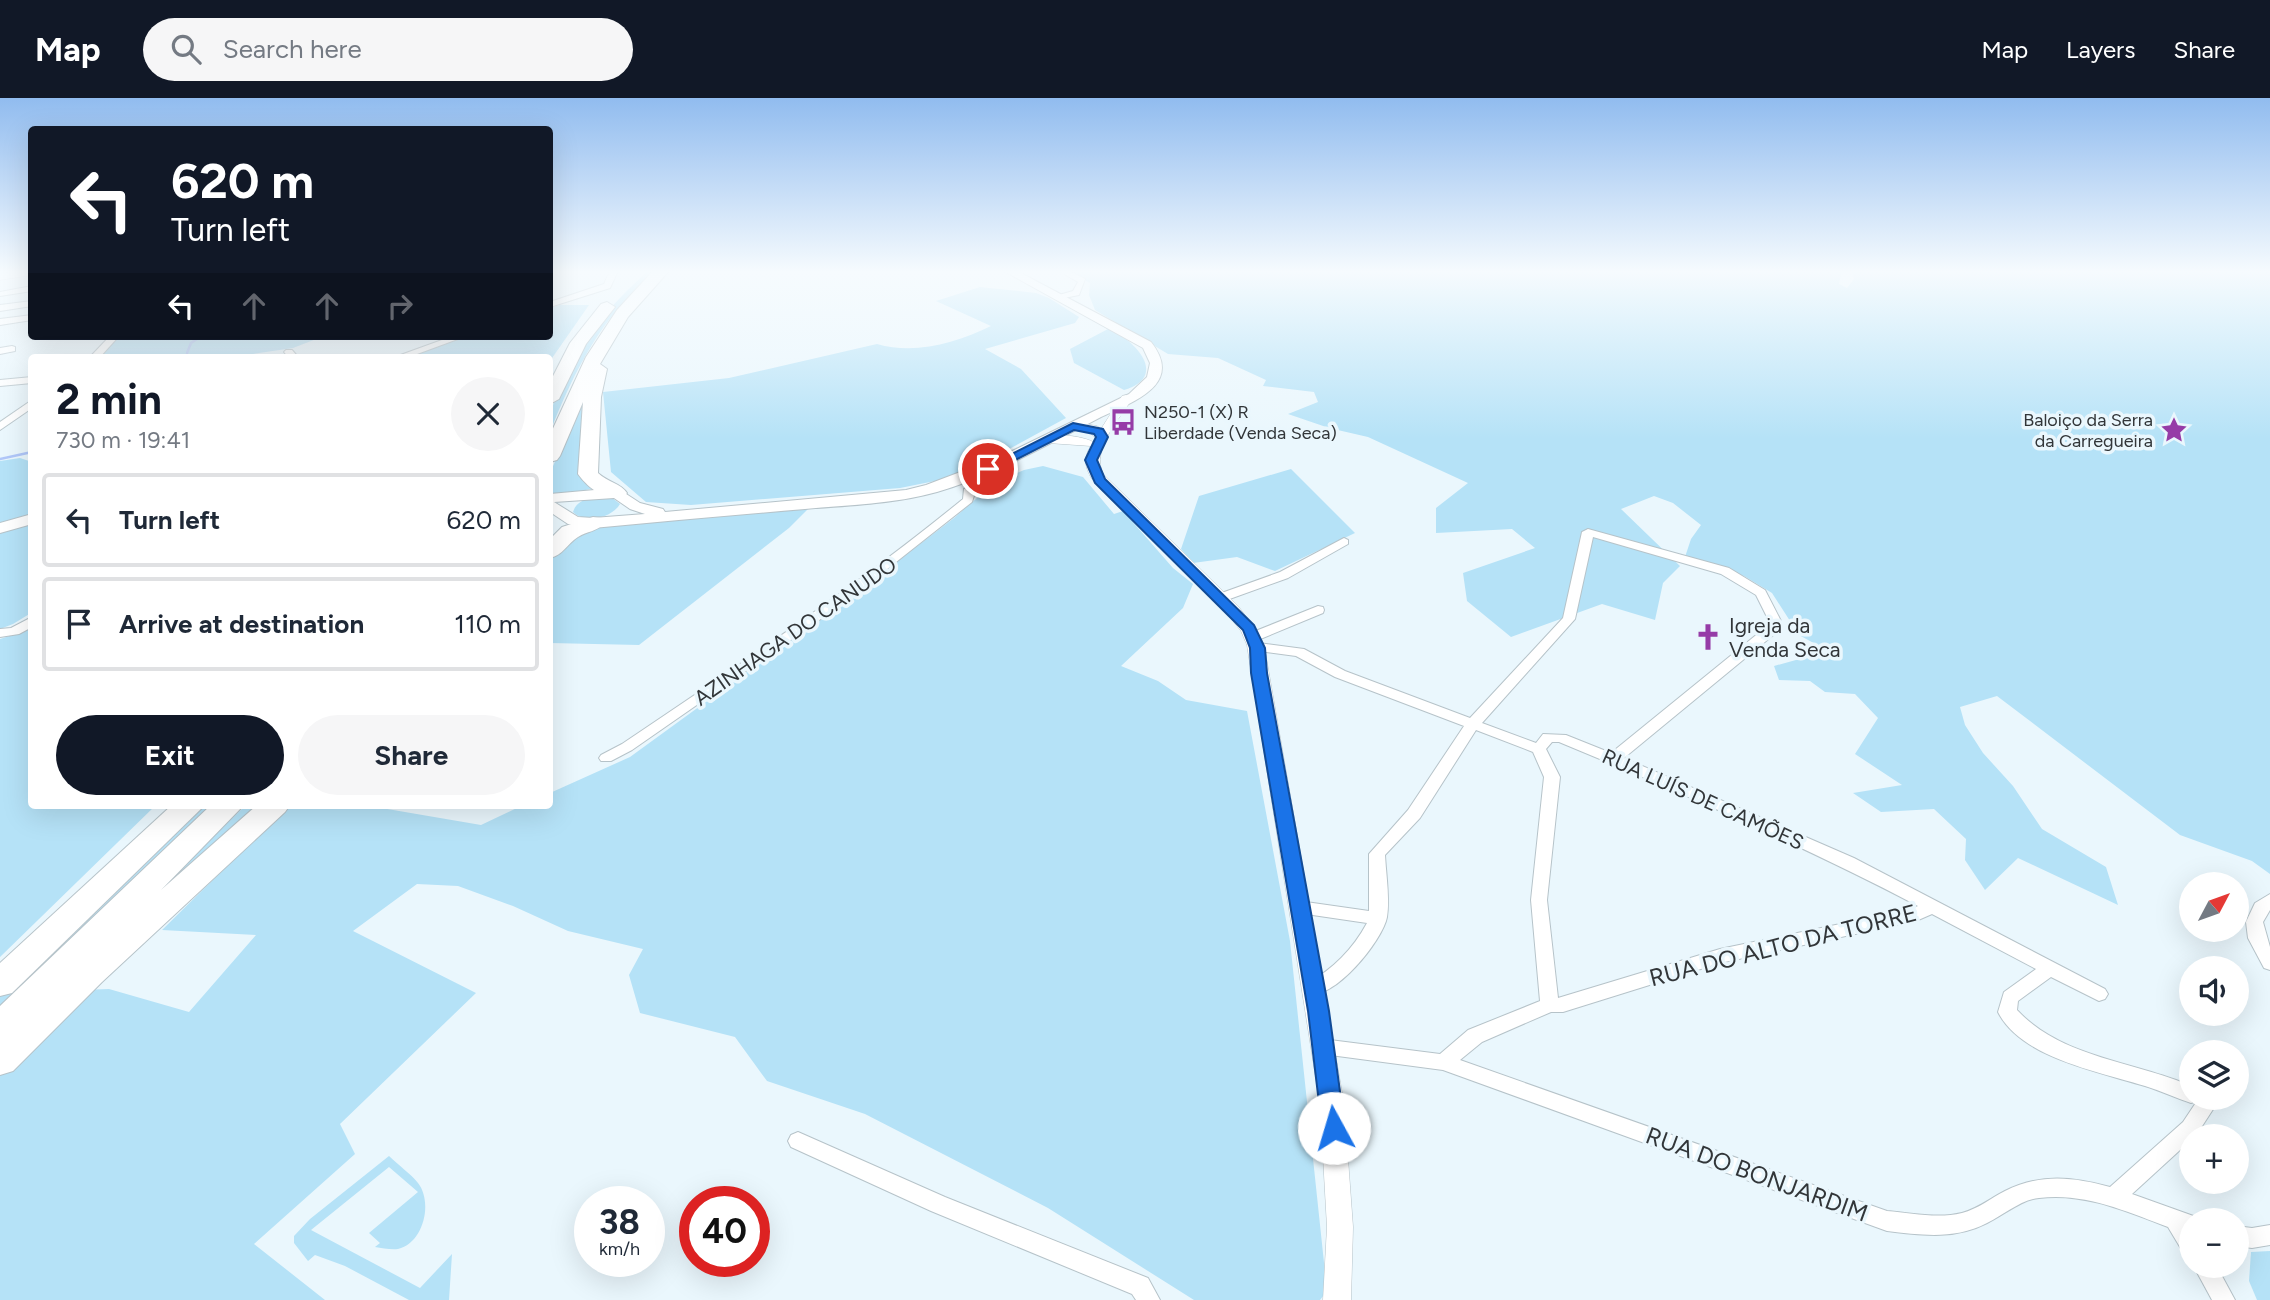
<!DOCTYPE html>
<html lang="en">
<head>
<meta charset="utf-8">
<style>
  body { margin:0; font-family:Figtree,sans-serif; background:#f6f6f7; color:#1f2937; height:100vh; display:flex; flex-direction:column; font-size:26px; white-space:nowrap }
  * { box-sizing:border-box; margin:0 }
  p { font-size:23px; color:#747a83 }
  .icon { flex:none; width:38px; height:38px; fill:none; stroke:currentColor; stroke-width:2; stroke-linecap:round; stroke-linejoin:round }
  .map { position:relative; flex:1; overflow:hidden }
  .side { position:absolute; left:28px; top:256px; width:525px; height:455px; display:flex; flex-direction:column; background:#fff; border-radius:7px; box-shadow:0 7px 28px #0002 }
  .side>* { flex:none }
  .hud { position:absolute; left:28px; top:28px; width:525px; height:214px; border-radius:7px; box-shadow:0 7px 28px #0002; background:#111827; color:#fff; overflow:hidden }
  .needle { width:46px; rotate:49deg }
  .buttons { position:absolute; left:2179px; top:774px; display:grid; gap:14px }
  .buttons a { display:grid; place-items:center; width:70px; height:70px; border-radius:50%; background:#fff; box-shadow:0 7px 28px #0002; font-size:35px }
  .speed { position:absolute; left:574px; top:1088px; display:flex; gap:14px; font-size:35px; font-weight:700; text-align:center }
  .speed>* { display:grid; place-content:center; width:91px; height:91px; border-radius:50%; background:#fff; box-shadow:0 7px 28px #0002; line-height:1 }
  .speed small { font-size:18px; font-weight:400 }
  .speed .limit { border:10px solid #d22; background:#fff; color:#111 }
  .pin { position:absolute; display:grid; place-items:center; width:60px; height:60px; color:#fff; margin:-30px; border:4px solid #fff; border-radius:50%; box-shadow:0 2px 7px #0007 }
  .me { position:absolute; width:77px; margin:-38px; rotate:354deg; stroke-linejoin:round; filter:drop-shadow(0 0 5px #0008) }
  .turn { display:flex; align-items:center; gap:24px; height:147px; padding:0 28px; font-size:32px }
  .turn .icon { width:91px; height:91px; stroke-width:2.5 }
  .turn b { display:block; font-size:49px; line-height:60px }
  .lanes { display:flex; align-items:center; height:66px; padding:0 28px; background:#0003; justify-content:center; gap:35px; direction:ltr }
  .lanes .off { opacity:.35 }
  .round { display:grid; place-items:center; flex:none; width:74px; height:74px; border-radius:37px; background:#f6f6f7 }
  .summary { display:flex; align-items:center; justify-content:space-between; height:119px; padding:0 28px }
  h1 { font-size:42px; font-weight:700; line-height:52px; color:#111827 }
  .cta { display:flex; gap:14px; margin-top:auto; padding:14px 28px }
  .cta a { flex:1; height:80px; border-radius:42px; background:#111827; color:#fff; font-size:28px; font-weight:700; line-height:80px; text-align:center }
  .cta a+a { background:#f6f6f7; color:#1f2937 }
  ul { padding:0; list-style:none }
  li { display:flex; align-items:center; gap:21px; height:94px; margin:0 14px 10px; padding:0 14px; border:4px solid #e0e1e3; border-radius:7px }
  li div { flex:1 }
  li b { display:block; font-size:26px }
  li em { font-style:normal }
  header { display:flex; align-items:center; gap:42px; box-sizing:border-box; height:98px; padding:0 35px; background:#111827; color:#fff }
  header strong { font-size:33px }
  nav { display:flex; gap:38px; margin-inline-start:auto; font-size:24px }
  .search { width:490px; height:63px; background:#f6f6f7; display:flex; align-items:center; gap:18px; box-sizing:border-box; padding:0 24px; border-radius:38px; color:#747a83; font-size:26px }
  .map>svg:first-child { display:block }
  .green { fill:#b5e2f7 }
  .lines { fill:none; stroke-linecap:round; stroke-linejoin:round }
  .stream { stroke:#b0c7f9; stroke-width:2.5 }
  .minor-casing { stroke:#b6c3c9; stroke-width:2 }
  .tertiary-casing { stroke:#b6c3c9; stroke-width:1 }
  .secondary-casing { stroke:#b6c3c9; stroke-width:2 }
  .motorway-casing { stroke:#b6c3c9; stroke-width:2 }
  .minor { fill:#fff; fill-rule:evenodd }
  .tertiary { fill:#fff; fill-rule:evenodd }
  .secondary { fill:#fff; fill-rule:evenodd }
  .motorway { fill:#fff; fill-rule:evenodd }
  .route { fill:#1a73e8; stroke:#114b97; stroke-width:2 }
  .labels { text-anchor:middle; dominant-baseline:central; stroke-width:7; stroke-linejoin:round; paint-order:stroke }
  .far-poi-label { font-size:18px; fill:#323639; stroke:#eaf7fd; text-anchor:start }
  .poi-label { font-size:21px; fill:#323639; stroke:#eaf7fd; text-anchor:start }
  .street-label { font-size:21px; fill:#323639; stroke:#eaf7fd }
  .near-street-label { font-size:24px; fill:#323639; stroke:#eaf7fd }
</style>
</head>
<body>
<header>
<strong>Map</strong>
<div class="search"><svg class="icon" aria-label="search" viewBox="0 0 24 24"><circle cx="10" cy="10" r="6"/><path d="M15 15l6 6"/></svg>Search here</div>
<nav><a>Map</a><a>Layers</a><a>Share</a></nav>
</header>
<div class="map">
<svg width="2270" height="1202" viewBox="0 0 2270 1202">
  <rect width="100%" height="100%" fill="#eaf7fd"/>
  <g class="green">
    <path d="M648,173H655C601,220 576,269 550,334C549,276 606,210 648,173Z"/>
    <path d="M1067,173H1842L1839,186L1847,190L1854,181L1852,173H2270V776L2252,763L2180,737L1997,598L1960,609L1965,627L1983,655L2013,688L2042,731L2106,769L2118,807L2018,760L1985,792L1965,762L1966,741L1934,711L1881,714L1853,695L1902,687L1855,656L1878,620L1855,596L1825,594L1810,583L1779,582L1774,568L1828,553L1799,537L1772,495L1744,478L1685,459L1691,441L1701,427L1673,405L1654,398L1621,411L1680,468L1663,485L1655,522L1602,506L1511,539L1467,503L1463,475L1535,450L1512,431L1436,435V410L1468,385L1368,339L1329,330L1288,316L1318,304L1314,294L1263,288L1266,282L1218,260L1168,256L1095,212L1089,197L1090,185Z"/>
    <path d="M980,189L1036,195L1049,200L1079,219L1075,225L985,251L1021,271L1066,320L976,369L945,381L900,390L691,407L646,404L611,374L603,294L729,280L877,246C915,257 956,245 991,228L936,203Z"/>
    <path d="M560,207H589L550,263V259H407L469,238H550V210Z"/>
    <path d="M1108,231C1136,242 1169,279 1124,292L1074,265L1070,251Z"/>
    <path d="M119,238H324L293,250L253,256L251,259H100Z"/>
    <path d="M583,300L594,390L565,397H550V375Z"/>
    <path d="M20,360L32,364L31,418L0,427V363Z"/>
    <path d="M1043,368L1083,379L1114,416L1123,413L1173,470L1193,486L1183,510L1121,568L1158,583L1186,602L1247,613L1290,843L1327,1193L1320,1202H1194L1048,1110L865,1016L767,983L735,939L640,915L629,877L643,851L568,833L513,808L458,788L417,786L353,833L476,895L340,1026L355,1056L254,1146L325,1202H0V971L80,892L109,891L189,914L256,837L162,832L289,707H364L481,727L523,707H550V695L630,659L868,486L954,420L993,386L1024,372Z"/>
    <path d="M1291,371L1355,435L1275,473L1237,459L1193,465L1181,451L1199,398Z"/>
    <path d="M611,399L620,406C612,420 585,426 573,414C578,398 597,400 611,399Z"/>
    <path d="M810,409L789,430L639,547L550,545V462L579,435L588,432L621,425Z"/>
    <path d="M31,424V515L13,526L0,531V433Z"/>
    <path d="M31,531L32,707H156L0,859V541Z"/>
    <path d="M199,707H214L0,911V895Z"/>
    <path d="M246,707H263L96,850Z"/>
    <path d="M389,1058C398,1067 410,1075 418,1085C433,1104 424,1145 398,1151C391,1152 382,1150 375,1149L380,1145L369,1135L418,1094L389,1069L311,1132L420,1190L452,1156L449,1202H409L345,1168L315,1157L308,1163L294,1145V1138L310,1121Z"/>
    <path d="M2270,1153V1202H2257L2249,1183L2251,1154Z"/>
  </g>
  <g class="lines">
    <g class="stream">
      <path d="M187,255L191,245L200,239"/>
      <path d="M0,361L32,354"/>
    </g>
    <defs>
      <g id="minor">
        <path d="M610,173H618L610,190L550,209V204L604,186Z"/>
        <path d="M1059,173H1069L1085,181L1079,197L1059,201V197L1073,193L1078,184Z"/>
        <path d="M32,188V193L0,198V194Z"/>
        <path d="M32,203V208L0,213V207Z"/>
        <path d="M32,217V222L0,227V221Z"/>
        <path d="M110,238H119L100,259H90Z"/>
        <path d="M453,238H466L409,259H395Z"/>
        <path d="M12,248L15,249V253L0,256V250Z"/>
        <path d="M286,252H292L298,259H288L284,254Z"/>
        <path d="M32,279V285L0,288V282Z"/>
        <path d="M32,302V310L0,332V324Z"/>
        <path d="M970,388L976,391L972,404L848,502L632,652L611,663H601L599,660L601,657L622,646C738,568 854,490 963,401L964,391Z"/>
        <path d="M1588,431L1729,470L1765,492L1781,523L1777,534L1624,660L1854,760L2105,891L2108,896L2105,901L2099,903L2051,879L2018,903L2017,912C2058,956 2121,962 2176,982L2191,988V999H2221L2197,1036L2191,1038V1042L2132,1096L2199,1120V1122H2191V1157L2183,1154L2168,1129C2128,1114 2084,1094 2039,1100C2020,1102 2004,1117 1987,1125C1954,1142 1922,1137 1887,1133L1443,972L1315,955L1313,949L1315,943L1322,941L1440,956L1468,932L1540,903L1531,802L1544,679L1533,654L1476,632L1420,720L1385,757C1386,777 1390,800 1387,819C1383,842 1333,904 1308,895L1305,890L1308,885C1333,871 1353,851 1367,825L1299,815L1293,813L1291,809L1293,805L1299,803L1369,813V756L1408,712L1464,628L1335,579L1296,558L1258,553L1251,549L1258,545L1304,551L1345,573L1470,620L1563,520L1582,434ZM1593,439L1721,476L1756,497L1769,523L1766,529L1611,655L1566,637L1543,636L1536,645L1482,625L1575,521ZM1552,644H1559C1680,694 1802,747 1918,808L1912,811L1720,851L1558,900L1547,802L1560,679L1546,651ZM1932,816L2036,871L2004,894L1998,914C2021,960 2100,974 2145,988C2161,993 2176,1000 2191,1005L2197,1003L2183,1024L2110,1089C2074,1079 2040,1075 2005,1093C1991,1100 1978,1111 1962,1115C1938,1121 1911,1115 1887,1113L1460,962L1482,944L1551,914H1563L1720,865L1916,823Z"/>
        <path d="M1344,440L1348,442V446L1288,480L1224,503L1220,504L1214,500L1216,497L1280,474Z"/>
        <path d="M1318,508L1323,509L1324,512L1323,515L1258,542L1253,543L1246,539L1248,536Z"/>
        <path d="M32,519V529L19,536L0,539V531L11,530Z"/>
        <path d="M2270,796V812L2263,824L2270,849V872L2264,870L2248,840L2246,824L2255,805Z"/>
        <path d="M798,1034L945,1099L1148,1180L1160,1202H1136L1132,1196L931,1113L791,1049L788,1043L791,1037Z"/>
        <path d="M2270,1127V1147L2252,1150L2236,1148V1128L2252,1130Z"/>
        <path d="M2193,1167H2216L2235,1202H2212Z"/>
      </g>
      <g id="tertiary">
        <path d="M19,173H32V177L0,182V176Z"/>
        <path d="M1126,297L1132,301C1119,322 1091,351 1103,376L1238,508L1257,533L1264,547L1344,1006L1353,1129L1351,1202H1323L1327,1129L1320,1006L1247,547L1241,533L1226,514L1092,381C1085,369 1083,360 1091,348L1048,345L1042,341C1051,334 1083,338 1093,344L1096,340L1089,334L1067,328L1073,324L1097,328L1101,331L1122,298Z"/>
      </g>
      <g id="secondary">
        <path d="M1004,173H1017L1151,244C1185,287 1132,304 1101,319C1047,347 995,377 937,394C894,406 849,407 805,411C734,417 664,423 593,430L568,426L550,414V396L617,390L640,405L663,411L665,414L906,392L926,387L1000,359L1129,296L1147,279L1150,265L1143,250ZM614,400L630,411L645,416L593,420L578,419L554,404Z"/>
        <path d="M32,416V426L0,435V425Z"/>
      </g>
      <g id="motorway">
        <path d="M653,173H669L628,219L600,266L607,271L601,299L598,375C607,384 621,385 627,395L624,399C606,404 588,390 578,376L583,304L560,358L557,362L550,364V337L586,259L617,212Z"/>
        <path d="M607,204L615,209L586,246L559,301L550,306V284L570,245L601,206Z"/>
        <path d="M593,419L601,420L604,425C597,434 587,433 578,439C567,446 563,457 550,460V441L562,429Z"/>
        <path d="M172,707H205L12,895L0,898V865Z"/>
        <path d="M211,707H244L161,792L257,707H290L285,714L102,884L13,973L0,977V908Z"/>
      </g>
    </defs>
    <use href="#minor" class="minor-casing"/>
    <use href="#tertiary" class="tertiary-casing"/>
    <use href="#secondary" class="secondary-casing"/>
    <use href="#motorway" class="motorway-casing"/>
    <use href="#minor" class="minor"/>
    <use href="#tertiary" class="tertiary"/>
    <use href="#secondary" class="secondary"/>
    <use href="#motorway" class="motorway"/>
  </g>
  <linearGradient id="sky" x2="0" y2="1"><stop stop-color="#91bcef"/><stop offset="0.51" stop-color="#f6fbfe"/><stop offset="1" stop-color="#f6fbfe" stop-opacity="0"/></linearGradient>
  <rect width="2270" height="341" fill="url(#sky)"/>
  <path class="route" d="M1073,325L1103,331L1108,339L1097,362L1105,381L1254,527L1265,550L1267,575L1329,913L1345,1030L1342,1038L1334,1041L1326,1038L1322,1030L1308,913L1251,575L1250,550L1243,532L1095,385L1085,362L1096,339L1094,336L1074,332L992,374L982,371Z"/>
  <defs>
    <symbol id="bus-bare" viewBox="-9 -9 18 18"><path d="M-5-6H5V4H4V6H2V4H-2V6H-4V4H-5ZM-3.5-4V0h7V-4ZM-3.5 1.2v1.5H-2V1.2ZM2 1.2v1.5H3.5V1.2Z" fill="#963ca7" stroke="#eaf7fd" stroke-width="2.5" paint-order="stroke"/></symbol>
    <symbol id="sight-bare" viewBox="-9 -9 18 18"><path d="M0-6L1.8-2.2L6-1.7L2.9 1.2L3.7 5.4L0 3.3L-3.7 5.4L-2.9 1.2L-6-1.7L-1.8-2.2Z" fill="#963ca7" stroke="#eaf7fd" stroke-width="2.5" paint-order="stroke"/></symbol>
    <symbol id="church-bare" viewBox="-9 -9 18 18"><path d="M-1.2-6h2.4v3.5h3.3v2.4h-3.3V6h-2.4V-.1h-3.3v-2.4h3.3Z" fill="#963ca7" stroke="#eaf7fd" stroke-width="2.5" paint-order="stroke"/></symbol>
  </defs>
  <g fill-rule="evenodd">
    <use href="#bus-bare" x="1104" y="305" width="38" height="38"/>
    <use href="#sight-bare" x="2155" y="313" width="38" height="38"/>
    <use href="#church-bare" x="1689" y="520" width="38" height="38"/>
  </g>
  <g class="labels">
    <g class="far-poi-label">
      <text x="1144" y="314">N250-1 (X) R<tspan x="1144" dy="21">Liberdade (Venda Seca)</tspan></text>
      <text x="2153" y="322" text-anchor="end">Baloiço da Serra<tspan x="2153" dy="21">da Carregueira</tspan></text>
    </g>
    <g class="poi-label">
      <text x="1729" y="527">Igreja da<tspan x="1729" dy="24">Venda Seca</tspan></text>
    </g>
    <g class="street-label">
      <text transform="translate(795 533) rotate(-35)">AZINHAGA DO CANUDO</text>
      <text transform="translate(1703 701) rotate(24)">RUA LUÍS DE CAMÕES</text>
    </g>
    <g class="near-street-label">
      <text transform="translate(1783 847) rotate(-14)">RUA DO ALTO DA TORRE</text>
      <text transform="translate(1757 1076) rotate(20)">RUA DO BONJARDIM</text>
    </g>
  </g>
</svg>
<div class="buttons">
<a><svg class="needle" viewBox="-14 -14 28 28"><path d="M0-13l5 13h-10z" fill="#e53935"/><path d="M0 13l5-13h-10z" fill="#747a83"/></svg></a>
<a><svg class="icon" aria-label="sound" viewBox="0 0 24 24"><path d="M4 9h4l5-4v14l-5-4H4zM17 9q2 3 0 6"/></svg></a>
<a><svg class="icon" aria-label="layers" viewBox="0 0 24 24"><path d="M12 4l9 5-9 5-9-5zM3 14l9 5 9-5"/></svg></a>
<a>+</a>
<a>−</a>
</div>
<div class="speed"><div>38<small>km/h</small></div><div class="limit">40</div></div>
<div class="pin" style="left:988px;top:371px;background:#d93025"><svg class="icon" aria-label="arrive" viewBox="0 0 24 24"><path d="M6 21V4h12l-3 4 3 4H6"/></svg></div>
<svg class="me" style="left:1334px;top:1030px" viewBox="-20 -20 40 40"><circle r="19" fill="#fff"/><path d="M0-13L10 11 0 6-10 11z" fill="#1a73e8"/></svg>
<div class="hud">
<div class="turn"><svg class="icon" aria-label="left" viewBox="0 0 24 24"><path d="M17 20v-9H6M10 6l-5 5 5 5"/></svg><div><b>620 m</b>Turn left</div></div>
<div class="lanes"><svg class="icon" aria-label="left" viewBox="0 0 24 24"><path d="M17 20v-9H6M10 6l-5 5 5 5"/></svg><svg class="icon off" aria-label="ahead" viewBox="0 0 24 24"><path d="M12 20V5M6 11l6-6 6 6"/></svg><svg class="icon off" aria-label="ahead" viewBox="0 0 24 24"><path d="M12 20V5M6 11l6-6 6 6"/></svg><svg class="icon off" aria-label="right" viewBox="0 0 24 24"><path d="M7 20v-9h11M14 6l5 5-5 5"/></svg></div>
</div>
<section class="side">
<div class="summary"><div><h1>2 min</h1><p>730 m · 19:41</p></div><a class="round"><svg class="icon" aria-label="close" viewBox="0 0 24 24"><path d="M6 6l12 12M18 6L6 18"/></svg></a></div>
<ul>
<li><svg class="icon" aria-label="left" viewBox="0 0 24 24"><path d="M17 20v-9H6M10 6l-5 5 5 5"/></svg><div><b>Turn left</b></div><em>620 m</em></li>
<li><svg class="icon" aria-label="arrive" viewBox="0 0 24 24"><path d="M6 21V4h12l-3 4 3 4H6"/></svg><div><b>Arrive at destination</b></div><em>110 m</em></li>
</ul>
<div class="cta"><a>Exit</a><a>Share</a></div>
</section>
</div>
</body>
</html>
